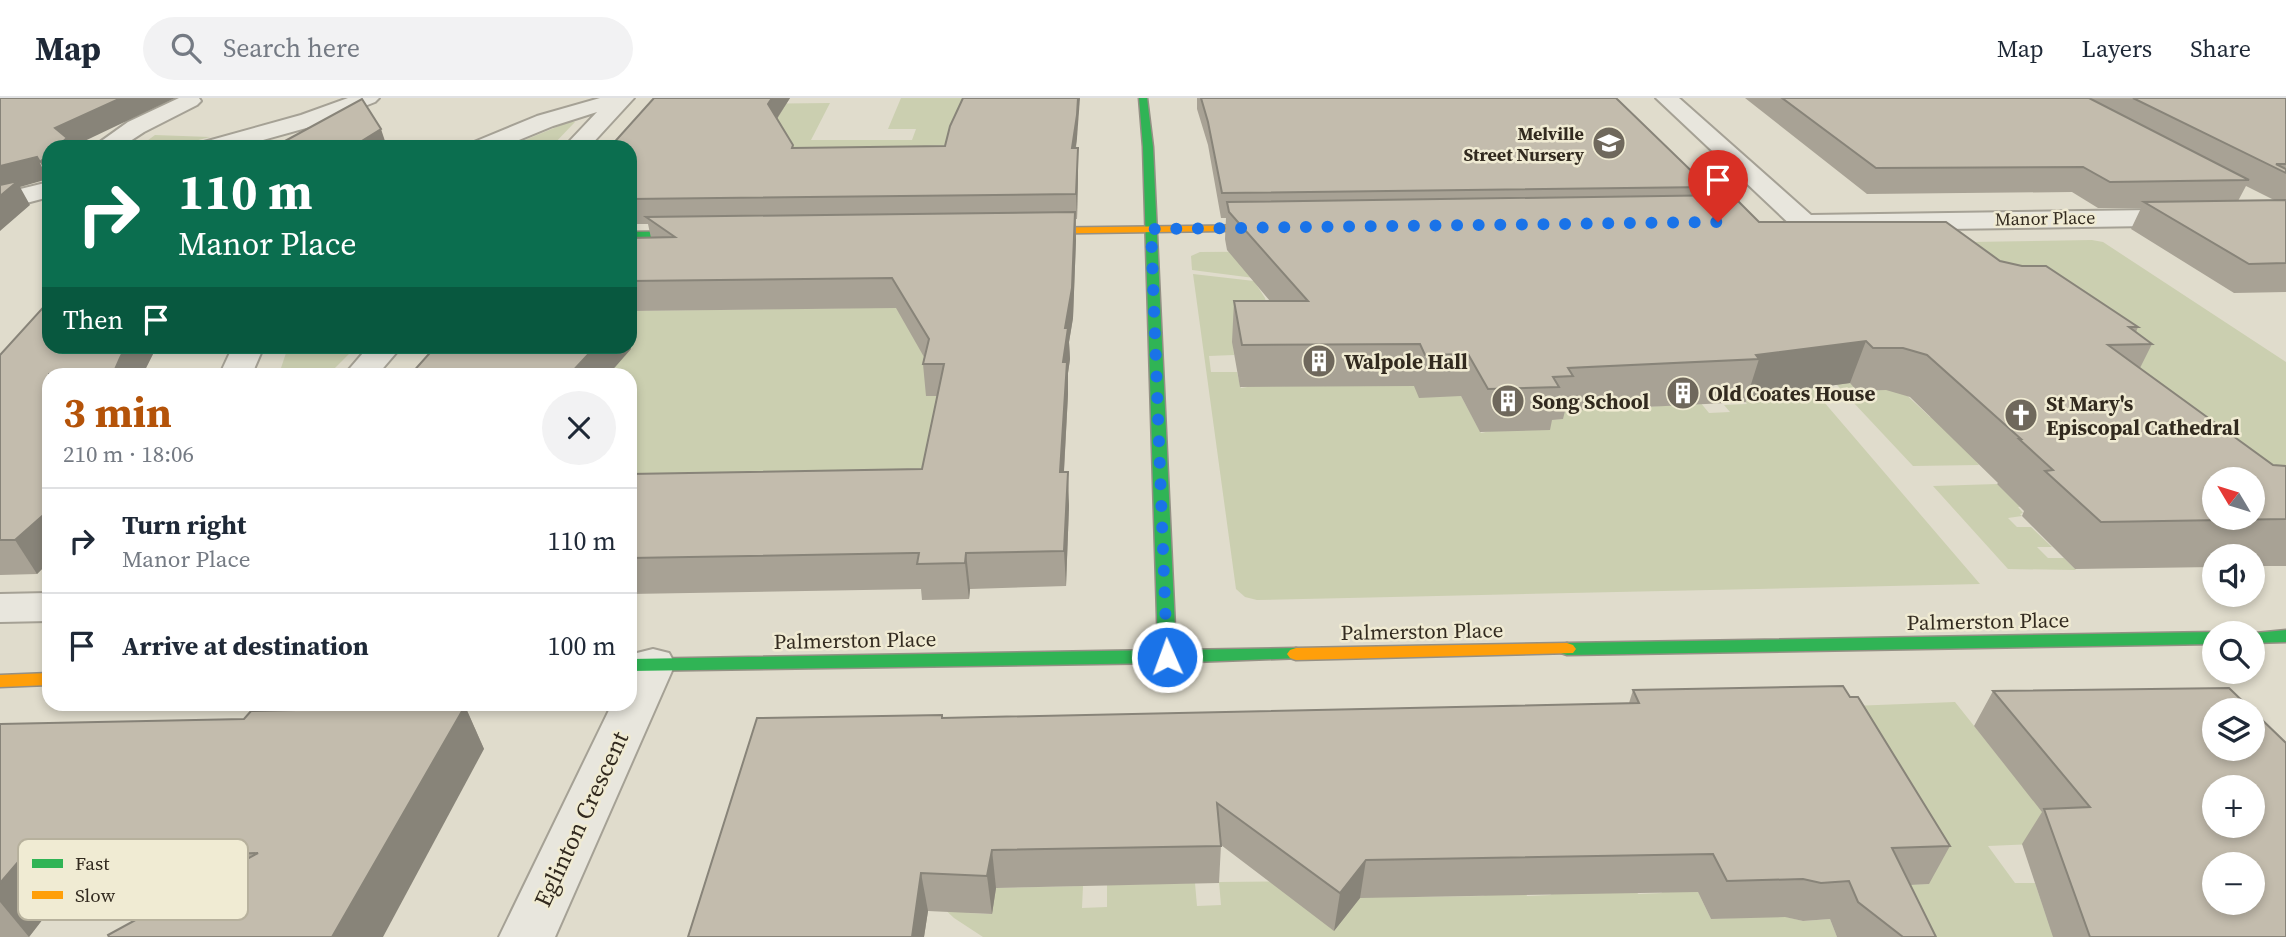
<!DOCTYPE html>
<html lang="en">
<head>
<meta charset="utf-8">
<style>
  body { margin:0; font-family:"Source Serif 4",serif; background:#f2f2f3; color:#1f2937; height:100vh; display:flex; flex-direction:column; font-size:26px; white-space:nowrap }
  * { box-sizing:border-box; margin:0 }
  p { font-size:23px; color:#747a83 }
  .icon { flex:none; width:38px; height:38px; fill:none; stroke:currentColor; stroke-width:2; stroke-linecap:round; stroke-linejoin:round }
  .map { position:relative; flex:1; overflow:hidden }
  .details { position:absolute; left:42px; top:270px; width:595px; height:343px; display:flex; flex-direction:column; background:#fff; border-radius:21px; box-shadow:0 4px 10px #0003 }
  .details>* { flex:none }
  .top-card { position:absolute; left:42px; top:42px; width:595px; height:214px; border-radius:21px; box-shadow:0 4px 10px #0003; background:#0b6e4f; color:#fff; overflow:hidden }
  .needle { width:46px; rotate:308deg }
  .tools { position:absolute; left:2202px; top:369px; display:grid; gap:14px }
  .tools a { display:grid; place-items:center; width:63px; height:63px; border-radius:50%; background:#fff; box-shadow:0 4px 10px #0003; font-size:35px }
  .pin { position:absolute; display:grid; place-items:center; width:60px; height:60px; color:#fff; margin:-72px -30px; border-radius:50% 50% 50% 0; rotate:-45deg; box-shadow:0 0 7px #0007 }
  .pin .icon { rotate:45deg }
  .me { position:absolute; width:77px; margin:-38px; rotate:358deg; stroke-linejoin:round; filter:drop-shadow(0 0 5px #0008) }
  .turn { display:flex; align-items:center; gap:24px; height:147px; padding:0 21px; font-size:32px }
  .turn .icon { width:91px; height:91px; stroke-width:2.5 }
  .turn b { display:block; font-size:49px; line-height:60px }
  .then { display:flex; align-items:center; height:66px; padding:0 21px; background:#0003; gap:14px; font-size:26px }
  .round { display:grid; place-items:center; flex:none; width:74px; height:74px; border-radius:37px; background:#f2f2f3 }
  .summary { display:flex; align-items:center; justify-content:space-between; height:119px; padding:0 21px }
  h1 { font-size:42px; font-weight:700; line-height:52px; color:#b45309 }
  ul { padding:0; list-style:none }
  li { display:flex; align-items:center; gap:21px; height:105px; padding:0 21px; border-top:2px solid #e0e1e3 }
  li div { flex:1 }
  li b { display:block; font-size:26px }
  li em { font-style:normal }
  header { display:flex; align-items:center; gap:42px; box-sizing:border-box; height:98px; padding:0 35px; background:#fff; border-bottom:2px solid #e0e1e3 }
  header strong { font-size:33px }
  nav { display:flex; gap:38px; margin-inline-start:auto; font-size:24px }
  .search { width:490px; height:63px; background:#f2f2f3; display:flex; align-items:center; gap:18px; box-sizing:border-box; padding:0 24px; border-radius:38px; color:#747a83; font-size:26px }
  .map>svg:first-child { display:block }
  .green { fill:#cbcfb0 }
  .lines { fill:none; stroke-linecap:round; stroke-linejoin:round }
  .street-casing { stroke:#a5a195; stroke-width:4 }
  .fast-casing { stroke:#959085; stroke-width:3 }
  .slow-casing { stroke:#959085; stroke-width:3 }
  .street { fill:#e8e6dd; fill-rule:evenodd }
  .fast { fill:#30b455; fill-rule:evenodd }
  .slow { fill:#ff9f0a; fill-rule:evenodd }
  .wall { fill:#a8a295; fill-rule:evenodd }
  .shaded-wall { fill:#888479 }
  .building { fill:#c3bcad; stroke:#888479; stroke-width:2; fill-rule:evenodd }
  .route { stroke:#1a73e8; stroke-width:12; stroke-dasharray:0 21.6 }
  .labels { text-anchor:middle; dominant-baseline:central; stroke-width:5; stroke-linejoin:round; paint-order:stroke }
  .far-poi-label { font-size:18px; font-weight:bold; fill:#322a1f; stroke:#f0ebd3; text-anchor:end }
  .far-street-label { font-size:18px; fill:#322a1f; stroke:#f0ebd3 }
  .poi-label { font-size:21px; font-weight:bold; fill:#322a1f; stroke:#f0ebd3; text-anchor:start }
  .street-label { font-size:21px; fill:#322a1f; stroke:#f0ebd3 }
  .near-street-label { font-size:24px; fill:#322a1f; stroke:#f0ebd3 }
  .key { fill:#f0ebd3; stroke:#b7b19d; stroke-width:2 }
  .key-label { font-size:19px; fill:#322a1f }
</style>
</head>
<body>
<header>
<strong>Map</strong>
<div class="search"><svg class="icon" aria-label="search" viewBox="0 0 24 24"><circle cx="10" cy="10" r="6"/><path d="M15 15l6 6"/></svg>Search here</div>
<nav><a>Map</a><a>Layers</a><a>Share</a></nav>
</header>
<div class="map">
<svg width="2286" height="839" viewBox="0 0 2286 839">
  <rect width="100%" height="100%" fill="#e0dccc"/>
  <g class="green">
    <path d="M901,0H1004L991,72H700L748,6L830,5L811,42H912L916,31H888Z"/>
    <path d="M571,23L575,24L551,49H508Z"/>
    <path d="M155,37L210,39L171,49H139Z"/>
    <path d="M2092,142L2103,144L2286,264V437L2252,382H2214L1642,149Z"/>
    <path d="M1329,153L1254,180L1192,172L1191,158L1200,154Z"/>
    <path d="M1193,176L1254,183L1265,200L1271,225L1233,244L1234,257L1209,258L1211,274H1237L1241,290L1247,289V285L1414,287L1461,298L1481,335L1543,322L1563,321L1555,308L1645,304L1649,309L1700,304L1709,315L1730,314L1724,307L1747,306L1742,300L1812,290L1980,486L1257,502L1245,499L1236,491Z"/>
    <path d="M939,209L927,297L947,298L928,400L630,410V276H564L630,248V213Z"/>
    <path d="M1778,224L1899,290L1930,319H1939L1979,367L1913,368Z"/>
    <path d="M288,249V248L356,249L329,276H279Z"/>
    <path d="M1997,386L2027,408L2018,409L2023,415L2020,416L2022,418L2008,420L2017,429H2031L2052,449H2037L2048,460H2064L2076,472L2008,471L1933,388Z"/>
    <path d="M1955,604L2018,683L2050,682L2056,745L1988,748L2015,785H2035L2047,820L2117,839H1895L1900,787L1929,786L1826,609Z"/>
    <path d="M1688,773L1711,821L1782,818L1803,823L1830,821L1837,839H983L954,820L935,802L969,815L991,816L996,790L1083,788L1082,810L1107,809V787L1195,785L1197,808L1221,807L1219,784L1304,783L1348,787L1411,780L1416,799L1483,798L1520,777L1527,798L1551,797L1545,777L1629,775L1638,796L1662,795L1653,774Z"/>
  </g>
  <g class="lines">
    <defs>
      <g id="street">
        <path d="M179,0H199L201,3L197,7L144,34L121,49H93L128,24Z"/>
        <path d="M348,0H379L375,4L317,27L238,49H200L204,44L301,17Z"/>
        <path d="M600,0H634L589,49H564L597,14L553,28L502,49H470L474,44L537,18Z"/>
        <path d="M1656,0H1679L1811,117L2286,110V126L1804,133L1795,131Z"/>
        <path d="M49,84V99L0,112V96Z"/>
        <path d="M233,248H264L252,276H220Z"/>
        <path d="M369,248H402L378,276H345Z"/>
        <path d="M49,495V523L0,524V496Z"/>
        <path d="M653,551L669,555L675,566L555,839H499L612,606H630V567L637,555Z"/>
      </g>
      <g id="fast">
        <path d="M1139,0H1147L1153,49L1176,552L1296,550L1302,552L1305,556L1302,560L1167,565L630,573V561L1158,552L1143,49Z"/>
        <path d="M630,134L701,133L706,136L701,139L630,140Z"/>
        <path d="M2286,532V544L2252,545V536H2245Z"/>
        <path d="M2214,534L2219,536H2214V546L1567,557L1561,555L1558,551L1561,547L1567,545Z"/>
      </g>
      <g id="slow">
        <path d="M1279,127L1283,128V132L1024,136L1019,133L1024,130Z"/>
        <path d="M1567,545L1573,547L1576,551L1573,555L1296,562L1290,560L1287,556L1290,552L1296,550Z"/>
        <path d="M49,575V587L0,589V577Z"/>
      </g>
    </defs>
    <use href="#street" class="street-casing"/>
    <use href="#fast" class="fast-casing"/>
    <use href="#slow" class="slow-casing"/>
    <use href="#street" class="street"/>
    <use href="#fast" class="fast"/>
    <use href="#slow" class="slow"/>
  </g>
  <g class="wall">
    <path d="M790,0L777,21L794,50L945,48L1077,40L1076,50H1078V74L1077,121H1076V142L1073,220L1069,244L1070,261L1068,275V296L1064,374L1069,408L1066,488L970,491L969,501L922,502L921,491L630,496V376L922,371L937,298H926L923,266L924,259L896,210L630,213V140H651L648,126H630V49Z"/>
    <path d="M1197,0H1616L1708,89L1706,98L1759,124L2000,163L2138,229L2136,234L2152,246L2140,270L2273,367L2286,368V468H2252V458H2214V469L2075,471L2022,418L2024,413L1997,386L1998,385L1910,299L1886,292L1857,293L1850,285L1747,299L1746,304L1565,313L1563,321L1552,322L1550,332L1480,334L1461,298L1419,300L1414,288L1240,289L1232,244L1234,203H1270L1227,152L1225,141L1226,120H1221L1208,47L1197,11Z"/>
    <path d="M1745,0H2286V194L2234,195L2131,131L2141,110H2098L2072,94L1867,96ZM2246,88L2274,102L2238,103Z"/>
    <path d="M49,248H157L143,276H49V464L37,476L0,477V257Z"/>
    <path d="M1633,592L1950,748L1929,786L1910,787L1936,839H1837L1830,821L1803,823L1785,819L1711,821L1698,794L1360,800L1334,833L1221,747L1219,785L996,790L992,816L928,813L924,839H688L943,620L1629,605Z"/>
    <path d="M1993,593L2286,839H2053L2022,746L2042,714L1974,628Z"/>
    <path d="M465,608L484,651L169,804L53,808L29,839H0V626L244,621Z"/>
  </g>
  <g class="shaded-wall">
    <path d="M121,0H175L72,49H56L55,30Z"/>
    <path d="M772,0H790L772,28L768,6Z"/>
    <path d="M1078,0H1080L1077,40L1072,74V50Z"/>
    <path d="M381,31L387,49H352Z"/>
    <path d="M1078,50V74L1077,121L1076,96Z"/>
    <path d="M49,56V81L40,64Z"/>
    <path d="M37,59L48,81L20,89L30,107L0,133V68Z"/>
    <path d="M1075,114L1076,142L1073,220L1069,244L1070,261L1068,275V296L1062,408L1060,374L1063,264Z"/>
    <path d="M1866,243L1850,285L1747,299L1759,261L1756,257Z"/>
    <path d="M126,248H157L143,276H113L120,260Z"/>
    <path d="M596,248H630L631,251L609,276H570Z"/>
    <path d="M1068,374L1069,408L1066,488L1064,453Z"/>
    <path d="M49,412V464L37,476L15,442Z"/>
    <path d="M966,455L970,491L969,501L965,465Z"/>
    <path d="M465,608L484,651L383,839H332Z"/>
    <path d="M992,752L996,790L992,816L987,778Z"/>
    <path d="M1366,762L1360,800L1334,833L1340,795Z"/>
    <path d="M18,764L53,808L29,839L0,804V785Z"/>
    <path d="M921,775L928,813L924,839H912Z"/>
  </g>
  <g class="building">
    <path d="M0,0H121L55,30L67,40L56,49H49V56L40,64L37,59L0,68Z"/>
    <path d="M654,0H772L768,6L793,47L792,50L945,48L950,28L963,0H1078L1077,17L1072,50H1078L1076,96L630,101V49H610Z"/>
    <path d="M1201,0H1616L1708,89L1222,95L1208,24Z"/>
    <path d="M1782,0H2089L2249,82L2110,84L2083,69L1876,70Z"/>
    <path d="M2133,0H2286V66H2276L2286,71V75Z"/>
    <path d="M362,1L381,31L352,49H274Z"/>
    <path d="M18,83L0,98V87Z"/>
    <path d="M1732,97L1759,124H1946L2000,163L2022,168H2046L2138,229H2129L2152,246L2108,247L2273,367L2286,368V421L2101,424L2045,373L2053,372L2019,341H2021L1927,257L1903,250H1873L1866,243L1756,257L1759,261L1568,270L1573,278L1553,279L1559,289L1488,291L1468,256L1425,257L1420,246L1242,247L1234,203H1308L1229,114L1227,104ZM2214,382H2252V420H2214Z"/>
    <path d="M2286,102V165L2249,166L2144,104Z"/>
    <path d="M1075,114L1072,190L1065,230H1068L1063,264H1067L1060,374H1068L1064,453L966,455L965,465L917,466L919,455H914L630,460V376L922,371L944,266H923L929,241L892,180L630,183V140L675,139L646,119Z"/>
    <path d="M49,203V248H126L120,260L113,276H49V412L15,442H0V257Z"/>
    <path d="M436,248H596L570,276H411Z"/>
    <path d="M1843,588L1850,599H1858L1950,748L1892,750L1936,839H1903L1858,804L1849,783L1821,785L1803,781L1727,783L1713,756L1366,762L1340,795L1217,705L1221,748L992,752L987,778L921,775L912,839H688L757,620L942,617V620L1639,605L1633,592Z"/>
    <path d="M2229,590L2286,645V839H2090L2044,711L2090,709L1993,593ZM2214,612H2252V651H2214ZM2214,690H2252V728H2214ZM2214,766H2252V805H2214Z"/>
    <path d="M465,608L332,839H109L108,837L258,755L18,764L0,785V626L244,621L251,613Z"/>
  </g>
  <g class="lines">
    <path class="route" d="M1167,559L1151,131L1718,124"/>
  </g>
  <defs>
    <symbol id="school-disc" viewBox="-11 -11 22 22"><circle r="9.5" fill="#6f685c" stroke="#f0ebd3"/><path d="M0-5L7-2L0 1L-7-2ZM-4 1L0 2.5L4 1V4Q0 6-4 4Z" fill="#fff"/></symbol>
    <symbol id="building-disc" viewBox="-11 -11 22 22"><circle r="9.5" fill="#6f685c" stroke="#f0ebd3"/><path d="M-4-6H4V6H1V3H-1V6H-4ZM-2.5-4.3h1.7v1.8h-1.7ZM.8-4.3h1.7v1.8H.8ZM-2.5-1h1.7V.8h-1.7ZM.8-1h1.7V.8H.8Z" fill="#fff"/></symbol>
    <symbol id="church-disc" viewBox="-11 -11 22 22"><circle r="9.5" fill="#6f685c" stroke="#f0ebd3"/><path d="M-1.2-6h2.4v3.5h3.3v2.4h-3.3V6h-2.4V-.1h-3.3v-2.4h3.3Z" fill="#fff"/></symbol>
  </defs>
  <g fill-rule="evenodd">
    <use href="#school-disc" x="1590" y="26" width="38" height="38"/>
    <use href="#building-disc" x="1300" y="244" width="38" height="38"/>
    <use href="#building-disc" x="1664" y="276" width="38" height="38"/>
    <use href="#building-disc" x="1489" y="284" width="38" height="38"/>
    <use href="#church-disc" x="2002" y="298" width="38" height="38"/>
  </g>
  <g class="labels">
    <g class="far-poi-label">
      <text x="1584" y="35">Melville<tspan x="1584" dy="21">Street Nursery</tspan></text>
    </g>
    <g class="far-street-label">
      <text transform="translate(2045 120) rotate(-1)">Manor Place</text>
    </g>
    <g class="poi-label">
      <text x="1344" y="263">Walpole Hall</text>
      <text x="1708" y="295">Old Coates House</text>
      <text x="1532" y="303">Song School</text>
      <text x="2046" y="305">St Mary's<tspan x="2046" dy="24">Episcopal Cathedral</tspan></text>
    </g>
    <g class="street-label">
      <text transform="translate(1988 523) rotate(-1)">Palmerston Place</text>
      <text transform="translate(1422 533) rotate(-1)">Palmerston Place</text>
      <text transform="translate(855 542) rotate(-1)">Palmerston Place</text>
    </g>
    <g class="near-street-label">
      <text transform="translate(581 721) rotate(-65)">Eglinton Crescent</text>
    </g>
  </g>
  <rect x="18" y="741" width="230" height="81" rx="10" class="key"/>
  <rect x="32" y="761" width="31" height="9" fill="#30b455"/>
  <rect x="32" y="793" width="31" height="8" fill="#ff9f0a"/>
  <g class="key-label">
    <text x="75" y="772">Fast</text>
    <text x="75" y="804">Slow</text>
  </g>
</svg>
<div class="tools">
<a><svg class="needle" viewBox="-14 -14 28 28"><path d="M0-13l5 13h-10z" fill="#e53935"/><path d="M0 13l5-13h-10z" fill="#747a83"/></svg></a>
<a><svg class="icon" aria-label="sound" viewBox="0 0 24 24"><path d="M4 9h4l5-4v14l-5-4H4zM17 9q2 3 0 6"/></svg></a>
<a><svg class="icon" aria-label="search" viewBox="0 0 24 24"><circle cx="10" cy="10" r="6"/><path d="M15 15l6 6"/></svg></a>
<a><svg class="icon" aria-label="layers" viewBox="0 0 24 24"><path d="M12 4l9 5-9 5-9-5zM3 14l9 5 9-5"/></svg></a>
<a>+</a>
<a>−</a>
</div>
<div class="pin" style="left:1718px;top:124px;background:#d93025"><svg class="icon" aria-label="arrive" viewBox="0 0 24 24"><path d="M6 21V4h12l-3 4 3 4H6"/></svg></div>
<svg class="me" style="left:1167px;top:559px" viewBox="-20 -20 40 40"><circle r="17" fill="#1a73e8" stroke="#fff" stroke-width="3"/><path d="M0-11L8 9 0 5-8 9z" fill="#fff"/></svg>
<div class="top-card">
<div class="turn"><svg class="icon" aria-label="right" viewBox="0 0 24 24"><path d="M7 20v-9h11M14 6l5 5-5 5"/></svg><div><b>110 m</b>Manor Place</div></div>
<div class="then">Then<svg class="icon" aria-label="arrive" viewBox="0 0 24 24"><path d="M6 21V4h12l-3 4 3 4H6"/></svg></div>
</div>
<section class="details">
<div class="summary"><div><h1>3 min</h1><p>210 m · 18:06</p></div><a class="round"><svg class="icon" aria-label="close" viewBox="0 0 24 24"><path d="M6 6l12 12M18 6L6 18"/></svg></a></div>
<ul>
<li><svg class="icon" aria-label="right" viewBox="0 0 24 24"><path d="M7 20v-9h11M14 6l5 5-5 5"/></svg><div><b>Turn right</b><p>Manor Place</p></div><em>110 m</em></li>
<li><svg class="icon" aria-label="arrive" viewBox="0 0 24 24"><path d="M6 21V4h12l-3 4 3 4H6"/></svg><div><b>Arrive at destination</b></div><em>100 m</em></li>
</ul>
</section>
</div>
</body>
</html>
